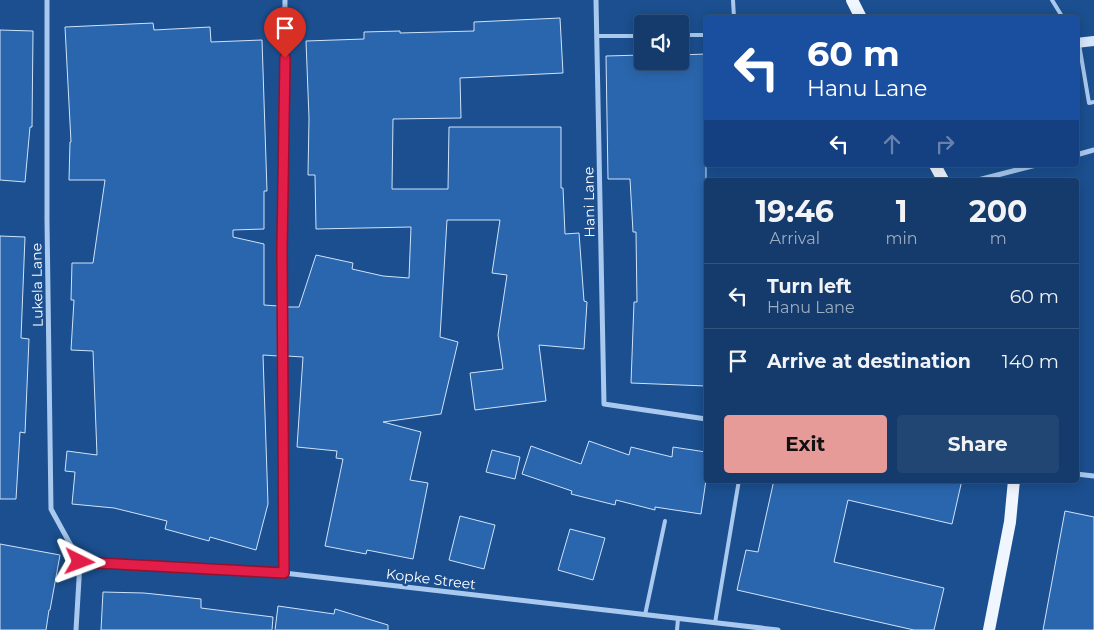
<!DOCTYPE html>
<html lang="en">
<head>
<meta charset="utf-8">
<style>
  body { margin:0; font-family:Montserrat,sans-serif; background:#214673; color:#f1f3f6; height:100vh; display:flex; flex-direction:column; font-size:19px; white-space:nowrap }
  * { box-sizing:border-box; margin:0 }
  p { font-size:16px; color:#9dadc1 }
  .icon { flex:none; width:28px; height:28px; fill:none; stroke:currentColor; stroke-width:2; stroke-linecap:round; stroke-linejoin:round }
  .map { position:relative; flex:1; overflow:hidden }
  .panel { position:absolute; left:704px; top:178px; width:375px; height:305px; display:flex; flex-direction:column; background:#143b6b; border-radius:5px; box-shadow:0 2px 12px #0003,0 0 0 1px #33557e }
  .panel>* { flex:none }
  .guide { position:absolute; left:704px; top:15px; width:375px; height:152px; border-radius:5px; box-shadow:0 2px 12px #0003,0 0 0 1px #33557e; background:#1a4fa0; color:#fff; overflow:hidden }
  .fabs { position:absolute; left:634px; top:15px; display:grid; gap:10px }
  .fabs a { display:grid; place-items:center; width:55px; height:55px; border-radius:5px; background:#143b6b; box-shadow:0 2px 12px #0003,0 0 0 1px #33557e; font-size:25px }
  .pin { position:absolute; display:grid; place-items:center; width:42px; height:42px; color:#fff; margin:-51px -21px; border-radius:50% 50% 50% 0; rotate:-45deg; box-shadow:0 0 5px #0007 }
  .pin .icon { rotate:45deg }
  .me { position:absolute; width:55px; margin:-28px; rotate:93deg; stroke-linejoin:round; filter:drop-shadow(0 0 4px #0008) }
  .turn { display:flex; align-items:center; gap:18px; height:105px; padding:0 20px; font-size:22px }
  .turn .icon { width:65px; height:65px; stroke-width:2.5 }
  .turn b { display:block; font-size:35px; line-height:42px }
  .lanes { display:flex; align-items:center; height:48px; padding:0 20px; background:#0003; justify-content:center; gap:25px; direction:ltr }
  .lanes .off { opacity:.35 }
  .eta { display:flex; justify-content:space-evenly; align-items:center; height:85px; text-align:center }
  .eta b { font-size:30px; font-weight:700; line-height:35px }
  .primary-button { display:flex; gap:10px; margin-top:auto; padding:10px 20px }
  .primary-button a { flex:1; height:58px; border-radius:5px; background:#e69b98; color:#111; font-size:20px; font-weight:700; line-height:58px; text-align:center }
  .primary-button a+a { background:#214673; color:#f1f3f6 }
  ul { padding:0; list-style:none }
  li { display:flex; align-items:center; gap:15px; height:65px; padding:0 20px; border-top:1px solid #33557e }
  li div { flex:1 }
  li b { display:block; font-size:19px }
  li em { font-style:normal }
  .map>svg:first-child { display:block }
  .building { fill:#2a66ad; stroke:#cfe3fa }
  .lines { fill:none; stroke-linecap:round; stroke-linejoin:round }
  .lane { stroke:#a9c9ee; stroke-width:4 }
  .street { stroke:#a9c9ee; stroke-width:5 }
  .secondary { stroke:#d6e6fa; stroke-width:10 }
  .primary { stroke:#f0f6ff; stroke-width:12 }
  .route-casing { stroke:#92132f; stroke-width:12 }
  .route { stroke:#e11d48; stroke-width:9 }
  .labels { text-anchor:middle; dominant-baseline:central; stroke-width:5; stroke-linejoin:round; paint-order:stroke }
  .street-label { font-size:14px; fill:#fff; stroke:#1b4f8f }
</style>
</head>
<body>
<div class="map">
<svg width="1094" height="630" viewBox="0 0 1094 630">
  <rect width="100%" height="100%" fill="#1b4f8f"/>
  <g class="building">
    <path d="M560,18L563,73L460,78L461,118L393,119L392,189H448L449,127H561V188H563L565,234L579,233L584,301L587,302L584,349L539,345L546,401L475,410L470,373L503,369L498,335L507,275L492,273L500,220H447L440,337L458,342L441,414L383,422L421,432L410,480L428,483L413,559L367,550L366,554L325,546L343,459L336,458L337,451L297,447L303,357L287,356V307H299L316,255L353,263L352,269L383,276L409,278L411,227L316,229L315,175H308L309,118L306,41L364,39V32L400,31V33L474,31V22Z"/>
    <path d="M153,23L154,30L210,27L211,42L262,40L267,191H264V229L233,230V237L264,244V305L278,306V356L263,355L268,504L256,550L210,537L209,541L165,529L167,521L114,508L72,504L75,472L65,471L67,451L97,455L93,351L71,350L74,300H71L72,263H93L105,180H69L70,142H71L65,27Z"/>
    <path d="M0,30L33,31L32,127H30L25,182L0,180Z"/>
    <path d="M706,54V386L631,383L634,302H637L636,232H633L630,179H608L606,56L642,55V61H680V55Z"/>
    <path d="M0,236L25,237L21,338L29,339L25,433L20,432L16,499H0Z"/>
    <path d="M589,441L629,455L631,447L672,457L673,447L706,452V480L701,514L655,507V510L616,500L615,505L571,494L572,491L522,474L531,446L581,464Z"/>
    <path d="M492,450L520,457L515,479L486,472Z"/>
    <path d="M774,480H962L952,524L848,500L834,562L944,588L934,630H914L737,590L746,550L758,552Z"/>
    <path d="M1065,511L1094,517V630H1043Z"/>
    <path d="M460,516L495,525L484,569L449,560Z"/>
    <path d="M570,529L605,538L593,580L558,570Z"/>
    <path d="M0,544L60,555L50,610H49L46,630H0Z"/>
    <path d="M103,592L144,593L201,599V608L273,617L272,630H101Z"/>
    <path d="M278,606L334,614L335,609L388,625V630H275Z"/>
  </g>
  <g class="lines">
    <g class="lane">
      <path d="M733,0L734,18"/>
      <path d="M1052,0L1063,18"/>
      <path d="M680,35H706"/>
      <path d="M597,36H642"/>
      <path d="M1079,44L1089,103L1094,102"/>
      <path d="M645,615L665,521"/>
      <path d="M715,623L739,480"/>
      <path d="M677,630L678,619"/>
    </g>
    <g class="street">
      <path d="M47,0V220L51,509L80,562"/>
      <path d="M596,0L604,404L706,419"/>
      <path d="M1076,155L1094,150"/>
      <path d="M978,180L1036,165"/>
      <path d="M1076,474L1094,476"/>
      <path d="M80,562L284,573L778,630"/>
      <path d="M284,573L282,250L285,0"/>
      <path d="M76,630L80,562"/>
    </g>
    <path class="secondary" d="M1076,43L1094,41"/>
    <g class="primary">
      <path d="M852,0L861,18"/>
      <path d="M935,165L943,180"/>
      <path d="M989,630L1010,522L1014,480"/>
    </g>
  </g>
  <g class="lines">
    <defs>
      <path id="route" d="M80,562L284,573L282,250L285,58"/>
    </defs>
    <use href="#route" class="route-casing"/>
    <use href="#route" class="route"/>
  </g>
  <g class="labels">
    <g class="street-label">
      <text transform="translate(589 202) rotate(-91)">Hani Lane</text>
      <text transform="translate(37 285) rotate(-91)">Lukela Lane</text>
      <text transform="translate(431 579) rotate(7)">Kopke Street</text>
    </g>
  </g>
</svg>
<div class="fabs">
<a><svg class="icon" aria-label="sound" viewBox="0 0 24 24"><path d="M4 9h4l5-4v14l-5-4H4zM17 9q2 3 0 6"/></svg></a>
</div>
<div class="pin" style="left:285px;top:58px;background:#d93025"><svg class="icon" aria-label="arrive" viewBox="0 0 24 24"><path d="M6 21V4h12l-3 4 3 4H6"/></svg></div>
<svg class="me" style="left:80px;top:562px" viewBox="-20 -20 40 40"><path d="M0-17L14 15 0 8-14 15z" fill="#e11d48" stroke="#fff" stroke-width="4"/></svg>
<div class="guide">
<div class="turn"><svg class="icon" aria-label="left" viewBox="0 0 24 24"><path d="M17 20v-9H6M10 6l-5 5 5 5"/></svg><div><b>60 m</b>Hanu Lane</div></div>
<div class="lanes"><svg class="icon" aria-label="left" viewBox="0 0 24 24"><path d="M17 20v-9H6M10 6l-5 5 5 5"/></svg><svg class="icon off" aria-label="ahead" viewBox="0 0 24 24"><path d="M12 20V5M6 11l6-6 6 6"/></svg><svg class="icon off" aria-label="right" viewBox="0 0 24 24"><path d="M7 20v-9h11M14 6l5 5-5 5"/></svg></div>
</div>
<section class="panel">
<div class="eta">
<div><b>19:46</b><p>Arrival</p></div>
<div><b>1</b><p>min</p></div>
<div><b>200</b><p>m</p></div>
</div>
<ul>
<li><svg class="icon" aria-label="left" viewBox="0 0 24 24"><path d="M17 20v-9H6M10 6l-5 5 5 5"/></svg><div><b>Turn left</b><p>Hanu Lane</p></div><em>60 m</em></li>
<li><svg class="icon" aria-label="arrive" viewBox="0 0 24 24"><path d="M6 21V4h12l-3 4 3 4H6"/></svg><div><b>Arrive at destination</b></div><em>140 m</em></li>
</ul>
<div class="primary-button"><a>Exit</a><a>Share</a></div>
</section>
</div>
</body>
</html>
